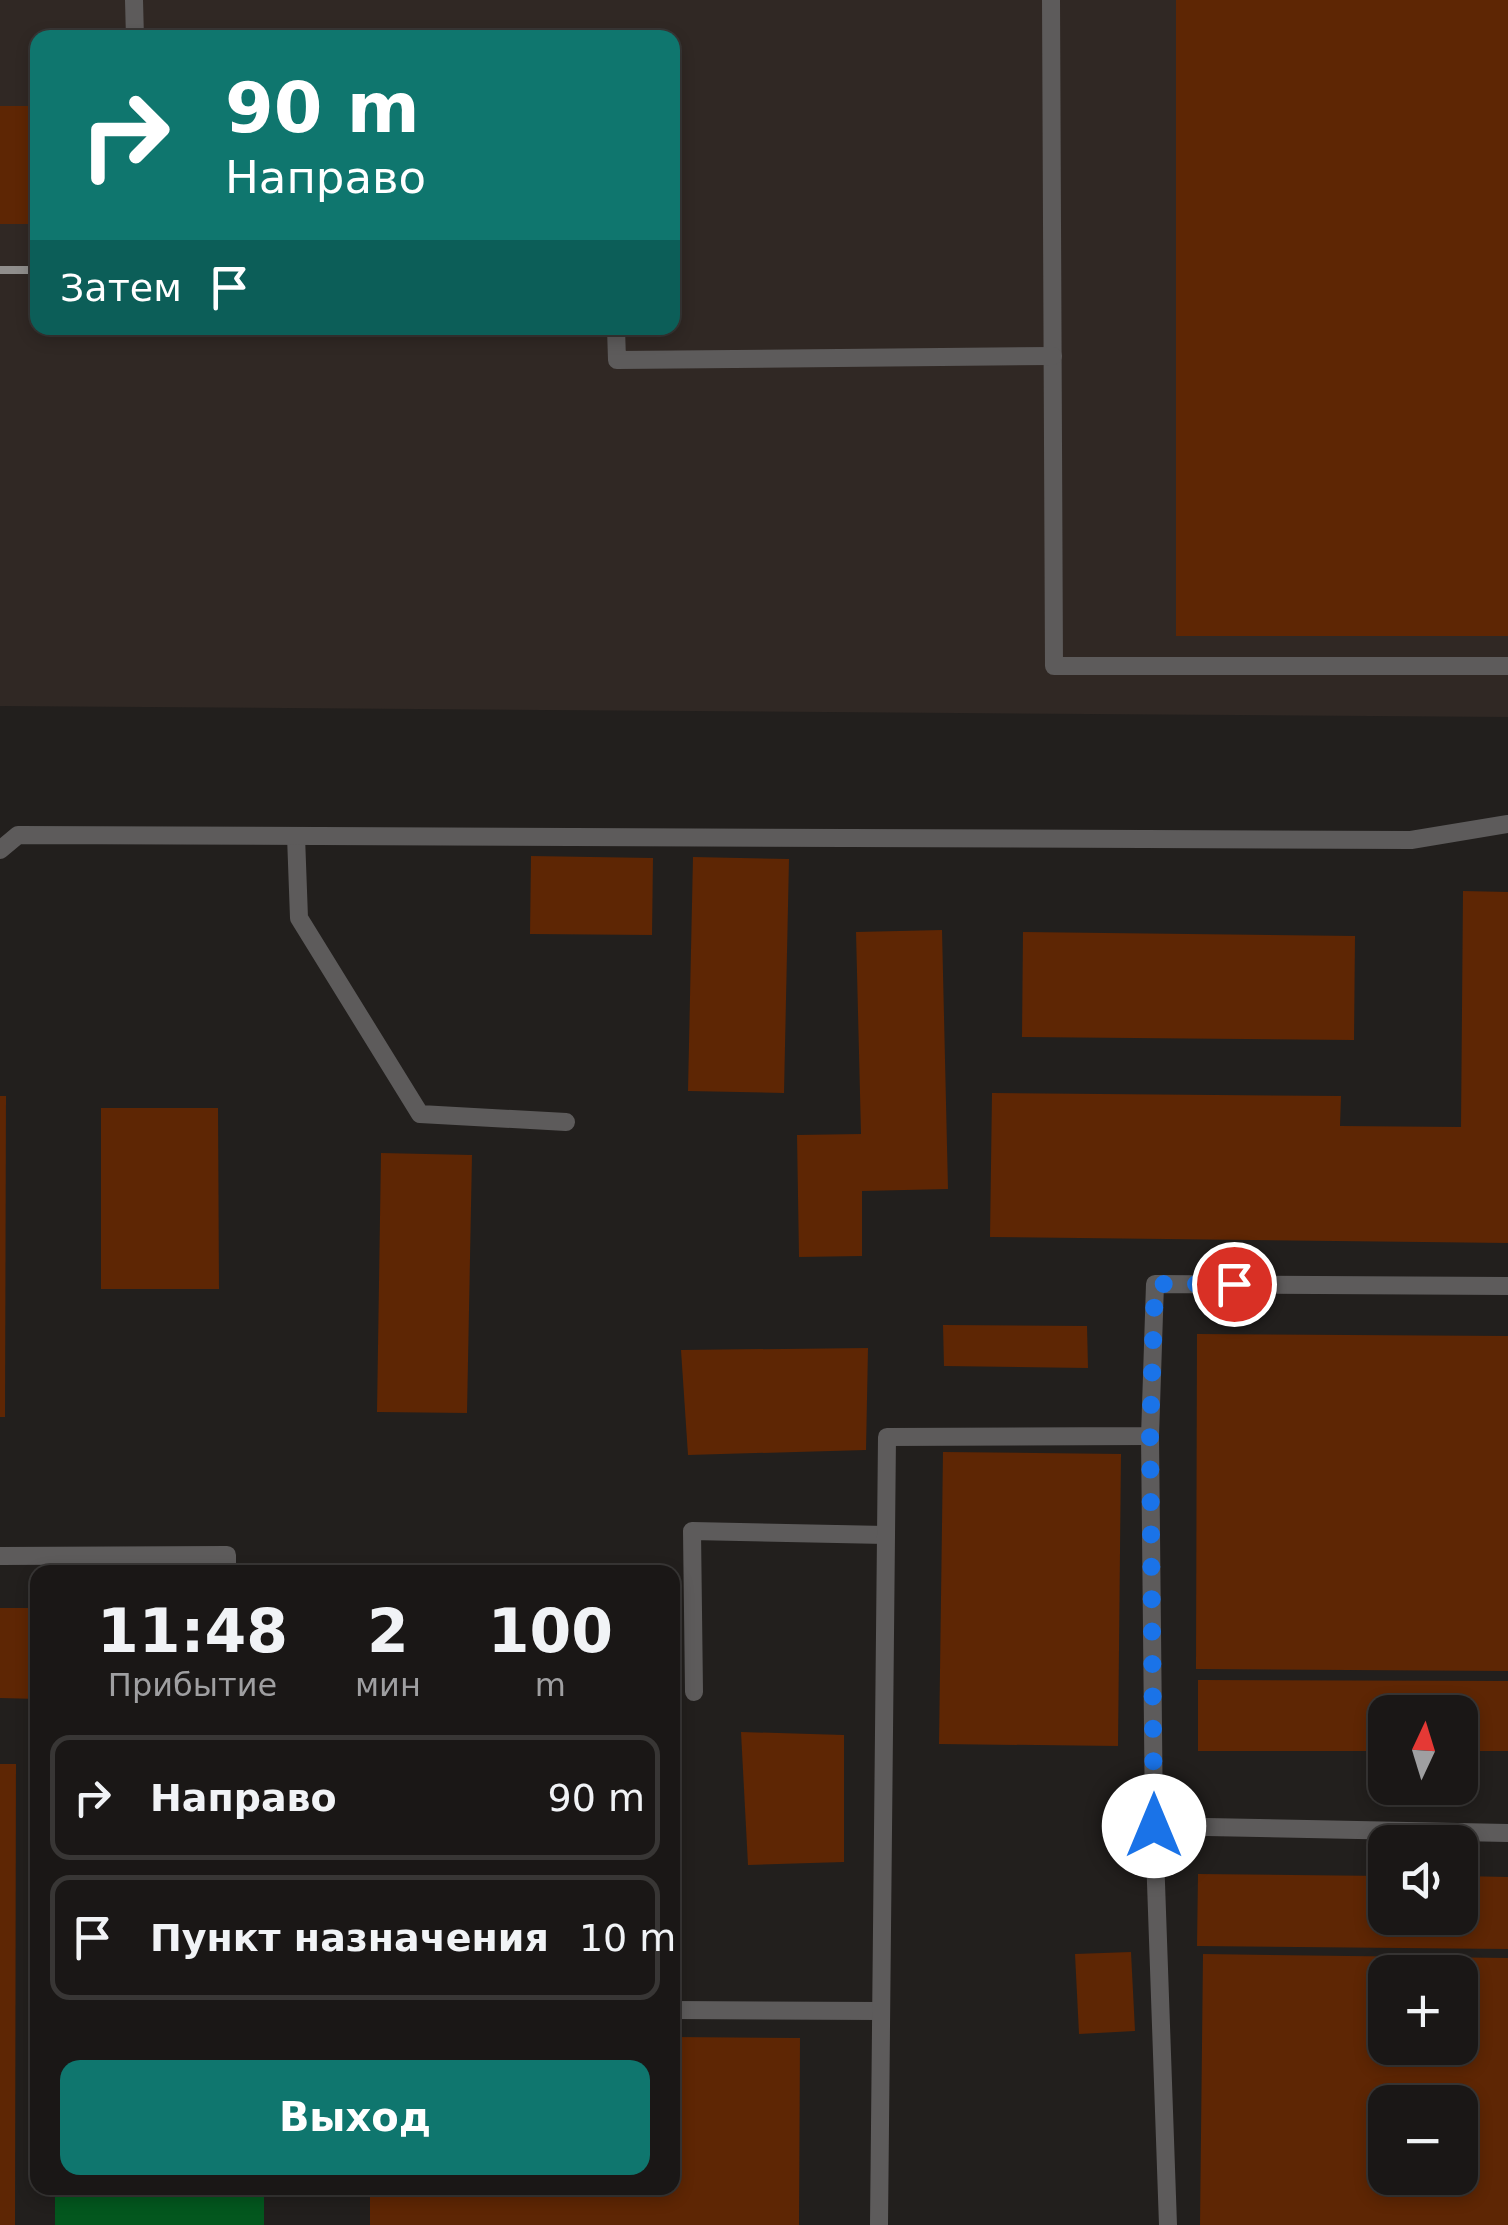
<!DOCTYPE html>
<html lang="ru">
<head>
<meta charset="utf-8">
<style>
  body { margin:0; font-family:"DejaVu Sans",sans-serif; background:#272423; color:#f1f3f6; height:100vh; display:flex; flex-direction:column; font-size:38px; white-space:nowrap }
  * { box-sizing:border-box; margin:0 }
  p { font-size:32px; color:#9f9fa1 }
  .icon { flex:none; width:55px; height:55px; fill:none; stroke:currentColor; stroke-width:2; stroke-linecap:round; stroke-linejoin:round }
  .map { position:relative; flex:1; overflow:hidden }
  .details { position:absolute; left:30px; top:1565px; width:650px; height:630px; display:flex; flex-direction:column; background:#1a1716; border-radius:20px; box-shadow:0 5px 15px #0003,0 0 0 2px #383635 }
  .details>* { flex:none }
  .top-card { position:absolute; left:30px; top:30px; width:650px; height:305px; border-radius:20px; box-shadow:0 5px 15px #0003,0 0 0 2px #383635; background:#0f766e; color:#fff; overflow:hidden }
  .needle { width:65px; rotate:4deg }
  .fabs { position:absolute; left:1368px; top:1695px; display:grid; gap:20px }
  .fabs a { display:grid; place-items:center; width:110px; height:110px; border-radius:20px; background:#1a1716; box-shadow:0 5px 15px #0003,0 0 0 2px #383635; font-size:50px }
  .pin { position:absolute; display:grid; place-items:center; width:85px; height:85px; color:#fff; margin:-42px; border:5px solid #fff; border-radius:50%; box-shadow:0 2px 10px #0007 }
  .me { position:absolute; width:110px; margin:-55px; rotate:0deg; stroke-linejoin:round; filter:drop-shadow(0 0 8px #0008) }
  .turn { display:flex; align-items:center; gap:35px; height:210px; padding:0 30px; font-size:45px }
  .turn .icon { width:130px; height:130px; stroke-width:2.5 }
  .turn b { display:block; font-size:70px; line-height:85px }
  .then { display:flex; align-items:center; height:95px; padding:0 30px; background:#0003; gap:20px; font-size:38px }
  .eta { display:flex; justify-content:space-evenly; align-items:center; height:170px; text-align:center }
  .eta b { font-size:60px; font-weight:800; line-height:70px }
  .cta { display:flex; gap:20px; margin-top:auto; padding:20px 30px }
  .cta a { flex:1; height:115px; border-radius:20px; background:#0f766e; color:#fff; font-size:40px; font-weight:800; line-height:115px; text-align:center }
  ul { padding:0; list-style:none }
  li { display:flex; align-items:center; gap:30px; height:125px; margin:0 20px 15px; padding:0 10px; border:5px solid #383635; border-radius:20px }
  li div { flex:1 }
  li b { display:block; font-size:38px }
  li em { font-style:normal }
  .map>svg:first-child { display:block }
  .built { fill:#302824; fill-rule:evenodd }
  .forest { fill:#03571e }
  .building { fill:#5e2604; fill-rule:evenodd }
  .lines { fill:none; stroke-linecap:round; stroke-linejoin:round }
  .service { stroke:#5d5b5b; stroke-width:18 }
  .rail { stroke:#908e8c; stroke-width:8 }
  .route { stroke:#1a73e8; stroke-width:18; stroke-dasharray:0 32.4 }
</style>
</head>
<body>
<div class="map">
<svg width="1508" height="2225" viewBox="0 0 1508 2225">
  <rect width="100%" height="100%" fill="#221f1d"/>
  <path class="built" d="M0,0H1508V717L0,706ZM38,38H672V328H38Z"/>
  <rect class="forest" x="55" y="2188" width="209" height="37"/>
  <g class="building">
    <rect x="1176" y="0" width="332" height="636"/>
    <rect x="0" y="106" width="38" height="118"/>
    <path d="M531,856L653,858L652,935L530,934Z"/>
    <path d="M693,857L789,859L784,1093L688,1091Z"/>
    <path d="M1463,891L1508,892V1243L990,1237L992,1093L1341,1096L1340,1126L1461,1127Z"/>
    <path d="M942,930L948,1189L862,1191V1256L799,1257L797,1135L861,1134L856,932Z"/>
    <path d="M1023,932L1355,936L1354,1040L1022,1037Z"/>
    <path d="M0,1096H6L5,1417H0Z"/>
    <path d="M101,1108H218L219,1289H101Z"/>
    <path d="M381,1153L472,1155L467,1413L377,1412Z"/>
    <path d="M943,1325L1087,1326L1088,1368L944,1366Z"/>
    <path d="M1197,1334L1508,1336V1671L1196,1669Z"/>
    <path d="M868,1348L866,1450L688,1455L681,1350Z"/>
    <path d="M943,1452L1121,1454L1118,1746L939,1744Z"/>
    <path d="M0,1608H38V1699L0,1698Z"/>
    <path d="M1198,1680L1508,1681V1751H1460V1712H1385V1751H1198Z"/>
    <path d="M741,1732L844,1735V1862L748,1865Z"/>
    <path d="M0,1764H16L15,2225H0Z"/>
    <path d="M1198,1874L1385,1876V1918H1460V1876L1508,1877V1949L1197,1946Z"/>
    <path d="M1131,1952L1135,2031L1079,2034L1075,1954Z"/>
    <path d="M1203,1954L1508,1958V2225H1200ZM1385,1972H1460V2048H1385ZM1385,2102H1460V2178H1385Z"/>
    <path d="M672,2037L800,2038L799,2225H370V2188H672Z"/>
  </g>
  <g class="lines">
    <g class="service">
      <path d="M134,0L135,38"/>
      <path d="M1051,0L1054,666H1508"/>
      <path d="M616,328L617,360L1053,356"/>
      <path d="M296,836L299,918L420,1114L566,1122"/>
      <path d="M0,850L18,835L1411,840L1508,824"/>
      <path d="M1150,1436L1154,1826L1508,1833"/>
      <path d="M0,1556L227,1555V1572"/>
      <path d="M694,1692L692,1531L886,1535"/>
      <path d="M1154,1826L1168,2225"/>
      <path d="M672,2010L881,2011"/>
      <path d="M879,2225L887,1437L1150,1436L1155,1284L1508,1286"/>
    </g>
    <path class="rail" d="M0,270H38"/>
  </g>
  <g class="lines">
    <path class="route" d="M1154,1826L1150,1436L1155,1284H1234"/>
  </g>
</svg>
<div class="fabs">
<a><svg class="needle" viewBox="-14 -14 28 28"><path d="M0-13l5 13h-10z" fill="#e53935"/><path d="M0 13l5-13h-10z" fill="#9f9fa1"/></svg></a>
<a><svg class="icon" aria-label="sound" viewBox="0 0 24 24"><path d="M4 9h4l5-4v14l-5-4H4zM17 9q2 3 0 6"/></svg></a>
<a>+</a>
<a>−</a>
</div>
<div class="pin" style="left:1234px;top:1284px;background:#d93025"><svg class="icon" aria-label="arrive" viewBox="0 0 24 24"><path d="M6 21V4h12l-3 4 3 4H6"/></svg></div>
<svg class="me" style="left:1154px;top:1826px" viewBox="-20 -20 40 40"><circle r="19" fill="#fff"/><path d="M0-13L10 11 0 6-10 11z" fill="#1a73e8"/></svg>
<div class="top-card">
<div class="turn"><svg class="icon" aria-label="right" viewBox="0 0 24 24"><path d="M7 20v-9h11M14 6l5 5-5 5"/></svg><div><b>90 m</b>Направо</div></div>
<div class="then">Затем<svg class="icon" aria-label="arrive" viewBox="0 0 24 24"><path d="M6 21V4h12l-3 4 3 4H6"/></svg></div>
</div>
<section class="details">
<div class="eta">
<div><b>11:48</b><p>Прибытие</p></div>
<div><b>2</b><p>мин</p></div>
<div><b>100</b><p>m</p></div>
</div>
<ul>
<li><svg class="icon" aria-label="right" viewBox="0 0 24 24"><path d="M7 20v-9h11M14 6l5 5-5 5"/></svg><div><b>Направо</b></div><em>90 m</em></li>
<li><svg class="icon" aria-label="arrive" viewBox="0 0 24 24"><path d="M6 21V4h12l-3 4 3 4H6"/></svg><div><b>Пункт назначения</b></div><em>10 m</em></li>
</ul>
<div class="cta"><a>Выход</a></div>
</section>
</div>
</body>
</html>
